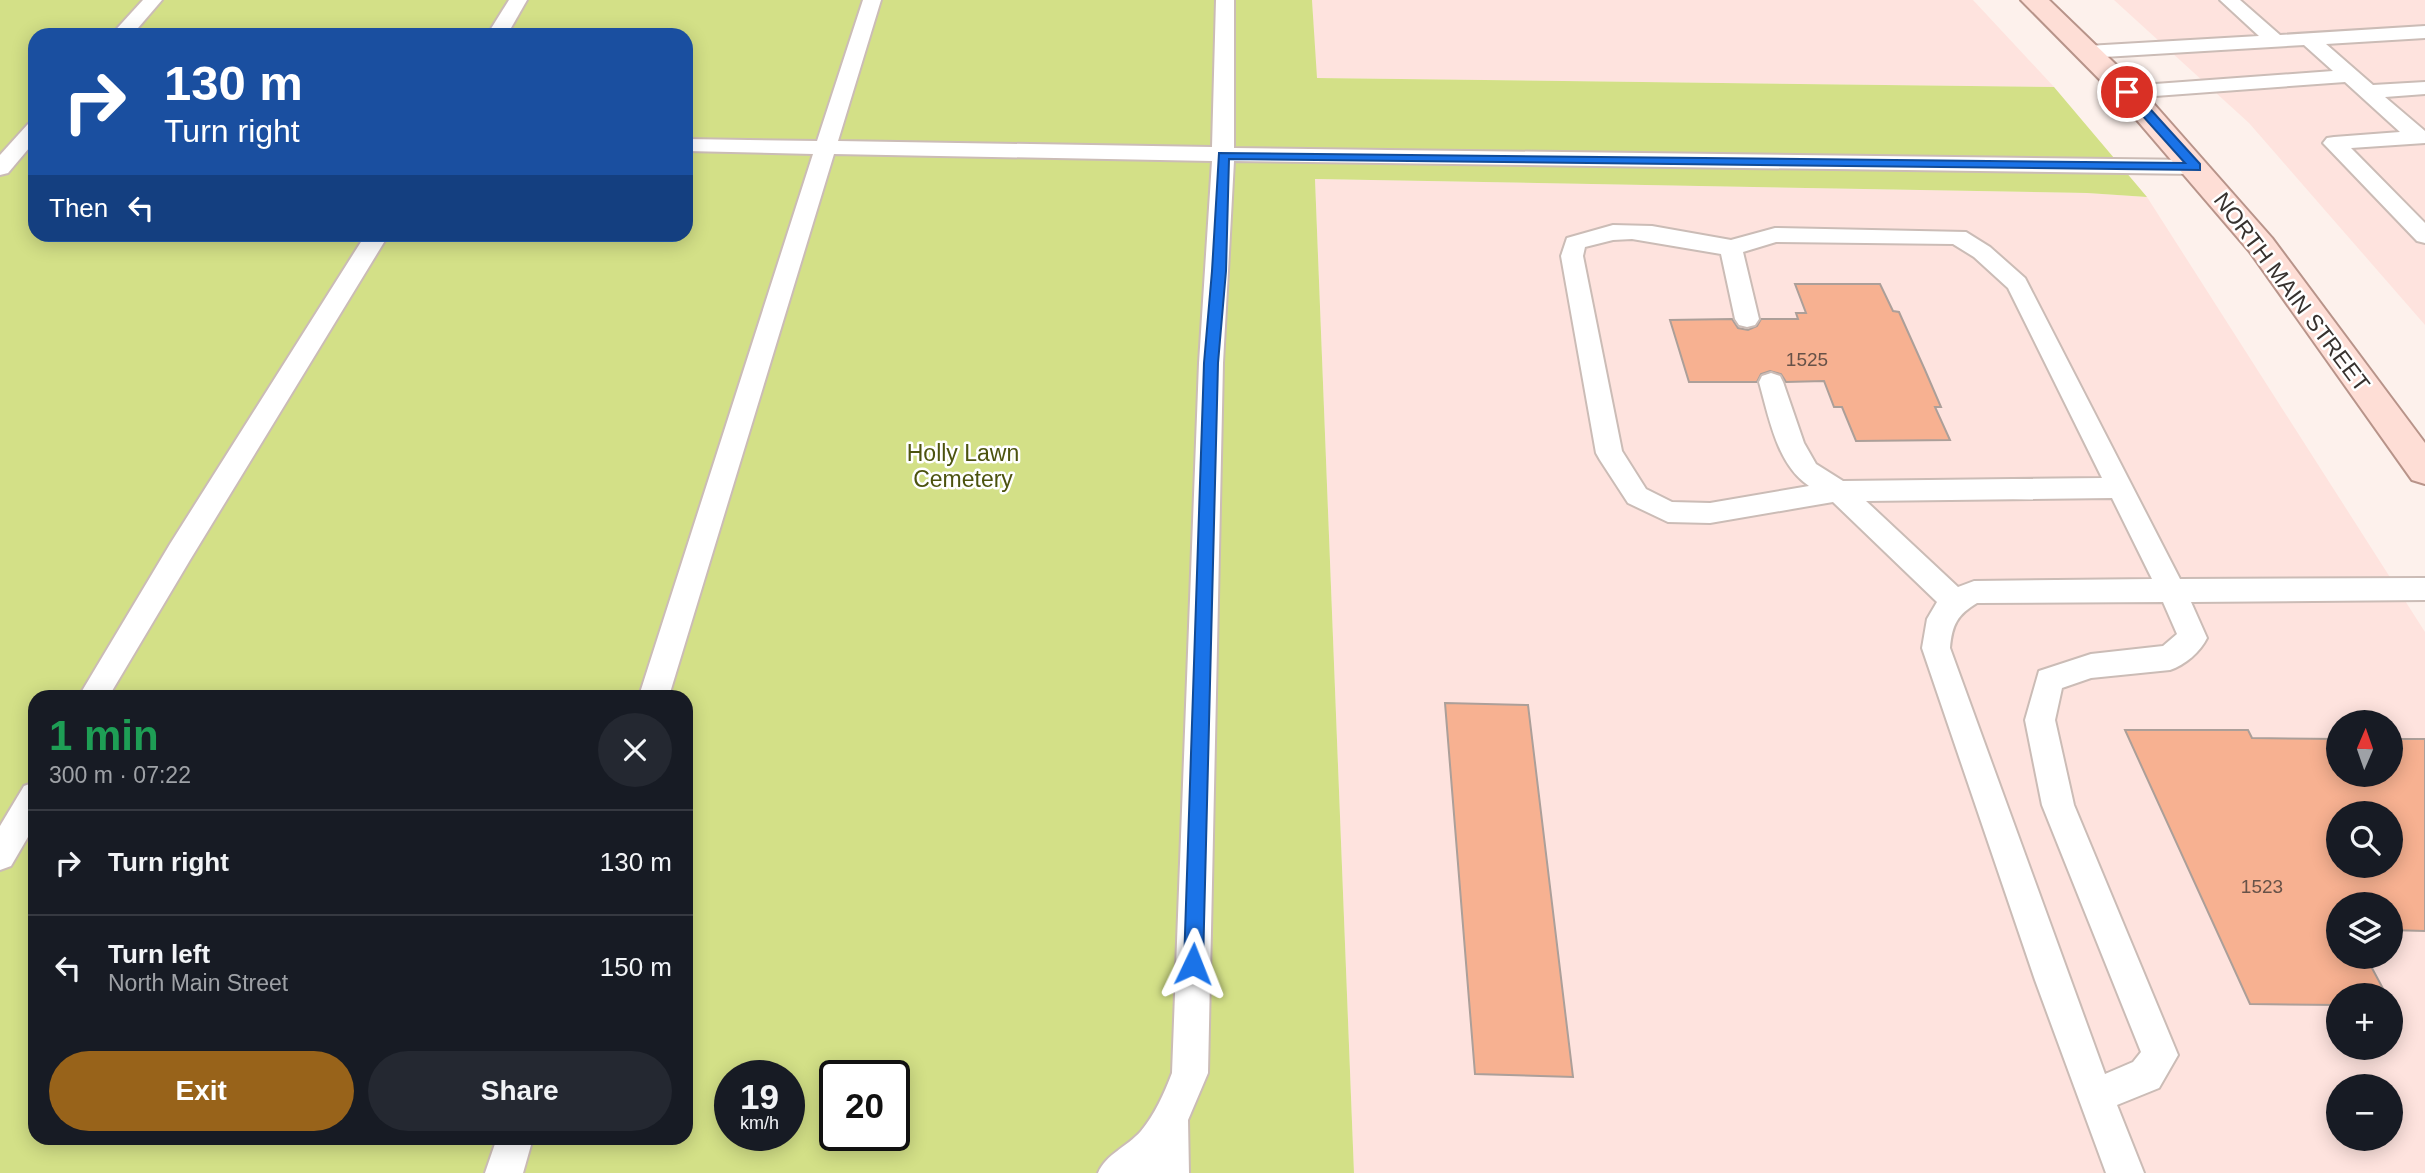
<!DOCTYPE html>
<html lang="en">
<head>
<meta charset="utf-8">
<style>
  body { margin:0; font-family:Helvetica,sans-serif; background:#242831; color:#f1f3f6; height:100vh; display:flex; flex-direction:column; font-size:26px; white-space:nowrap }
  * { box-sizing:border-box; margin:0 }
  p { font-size:23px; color:#9ea1a6 }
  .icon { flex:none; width:38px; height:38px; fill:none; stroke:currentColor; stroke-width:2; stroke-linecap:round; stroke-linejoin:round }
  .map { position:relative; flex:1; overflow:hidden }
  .sheet { position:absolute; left:28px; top:690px; width:665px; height:455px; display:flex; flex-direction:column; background:#171b24; border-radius:21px; box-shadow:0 4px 18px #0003 }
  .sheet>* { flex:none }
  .guide { position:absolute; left:28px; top:28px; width:665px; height:214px; border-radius:21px; box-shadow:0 4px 18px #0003; background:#1a4fa0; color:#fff; overflow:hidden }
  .needle { width:46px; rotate:2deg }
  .tools { position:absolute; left:2326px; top:710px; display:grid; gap:14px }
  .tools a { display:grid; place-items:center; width:77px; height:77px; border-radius:50%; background:#171b24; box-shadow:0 4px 18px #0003; font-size:35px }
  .speed { position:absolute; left:714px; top:1060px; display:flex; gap:14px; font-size:35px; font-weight:700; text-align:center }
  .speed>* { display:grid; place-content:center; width:91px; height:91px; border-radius:50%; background:#171b24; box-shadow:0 4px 18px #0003; line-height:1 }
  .speed small { font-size:18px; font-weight:400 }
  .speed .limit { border:4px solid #111; border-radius:10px; background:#fff; color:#111 }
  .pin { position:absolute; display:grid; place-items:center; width:60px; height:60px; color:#fff; margin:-30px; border:4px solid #fff; border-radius:50%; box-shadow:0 2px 7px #0007 }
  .me { position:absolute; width:77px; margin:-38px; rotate:2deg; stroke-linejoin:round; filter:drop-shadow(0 0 5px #0008) }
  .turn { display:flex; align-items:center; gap:24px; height:147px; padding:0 21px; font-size:32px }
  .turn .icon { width:91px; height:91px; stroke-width:2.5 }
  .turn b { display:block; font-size:49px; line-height:60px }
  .then { display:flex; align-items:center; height:66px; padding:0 21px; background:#0003; gap:14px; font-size:26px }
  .round { display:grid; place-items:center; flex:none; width:74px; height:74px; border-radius:37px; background:#242831 }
  .overview { display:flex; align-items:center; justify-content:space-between; height:119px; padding:0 21px }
  h1 { font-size:42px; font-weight:600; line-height:52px; color:#1e9e55 }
  .cta { display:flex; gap:14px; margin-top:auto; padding:14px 21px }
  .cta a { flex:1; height:80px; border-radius:42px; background:#98631a; color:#fff; font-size:28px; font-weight:600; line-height:80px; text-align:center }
  .cta a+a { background:#242831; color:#f1f3f6 }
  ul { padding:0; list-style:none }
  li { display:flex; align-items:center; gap:21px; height:105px; padding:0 21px; border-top:2px solid #363941 }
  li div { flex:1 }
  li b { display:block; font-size:26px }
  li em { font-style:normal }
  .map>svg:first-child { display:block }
  .commercial { fill:#fee3de; fill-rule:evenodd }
  .green { fill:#d3e087; fill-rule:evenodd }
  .building { fill:#f7b191; stroke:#ac9f99; stroke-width:2; fill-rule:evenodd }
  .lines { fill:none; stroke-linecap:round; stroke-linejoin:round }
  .lane-casing { stroke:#cbbcb6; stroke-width:4 }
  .primary-casing { stroke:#b8948a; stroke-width:4 }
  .lane { fill:#fff; fill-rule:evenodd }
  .primary { fill:#feded6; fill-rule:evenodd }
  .route { fill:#1a73e8; stroke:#114b97; stroke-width:2 }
  .labels { text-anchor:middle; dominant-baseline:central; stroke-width:5; stroke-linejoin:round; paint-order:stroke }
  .number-label { font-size:19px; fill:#675248 }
  .street-label { font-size:23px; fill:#37322f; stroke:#fff }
  .park-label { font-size:23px; fill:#4c530f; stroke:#fff }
</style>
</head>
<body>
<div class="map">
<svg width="2425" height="1173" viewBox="0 0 2425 1173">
  <rect width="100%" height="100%" fill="#fdf1ec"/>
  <g class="commercial">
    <path d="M1312,0H1973L2054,87L1316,78Z"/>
    <path d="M2114,0H2425V325L2249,123Z"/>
    <path d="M1315,179L2087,193L2147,197L2425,632V1173H1354ZM2338,723H2390V775H2338ZM2338,814H2390V866H2338ZM2338,905H2390V957H2338ZM2338,996H2390V1048H2338ZM2338,1087H2390V1139H2338Z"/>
  </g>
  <path class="green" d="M0,0H1312L1317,78L2054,87L2147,197L2087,193L1315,179L1354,1173H0ZM35,35H686V234H35ZM35,696H686V1138H35ZM730,1076H789V1136H730ZM835,1076H894V1136H835Z"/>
  <g class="building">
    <path d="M1795,284H1880L1893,311L1899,312L1925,370L1941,407H1935L1950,440L1856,441L1842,407H1834L1824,381L1786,382L1781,374L1770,371L1761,374L1757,382H1689L1670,320L1732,319L1738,328L1748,330L1757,326L1761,319H1798L1796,313H1806Z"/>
    <path d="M1445,703L1528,705L1573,1077L1475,1074Z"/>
    <path d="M2125,730H2248L2252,738L2338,739V775H2390V739H2425V931L2390,930V905H2338V957H2366L2387,996H2338V1005L2250,1004ZM2338,814H2390V866H2338Z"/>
  </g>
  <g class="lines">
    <defs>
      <g id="lane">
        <path d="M143,0H162L132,35H111Z"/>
        <path d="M509,0H527L507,35H487Z"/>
        <path d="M863,0H881L838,141L1212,147L1216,0H1234V148L2195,160L2203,162L2206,167L2203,172L2195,174L1234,161L1223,363L1208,1073L1188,1120L1189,1173H1098C1106,1154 1127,1147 1141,1131C1155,1114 1164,1094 1172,1073L1199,363L1212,161L834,154L669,696H639L813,154L686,151V139L817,141Z"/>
        <path d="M2220,0H2240L2280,35L2425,26V38L2326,44L2373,85L2425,82V94L2385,97L2425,131V143L2351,148L2425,223V243L2417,241L2323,143L2327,138L2334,137L2400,132L2345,82L2128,98L2121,96L2118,92L2121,88L2128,86L2333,71L2304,45L2087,58L2080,56L2077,52L2080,48L2087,46L2259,36Z"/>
        <path d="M35,122V141L8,173L0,175V155L28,124Z"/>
        <path d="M1613,225L1652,226L1731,240L1775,228L1966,232L1990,247L2025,278L2180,579L2425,578V600L2191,602L2207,638C2200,652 2185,665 2170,670L2091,678L2062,688L2055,720L2074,805L2178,1055L2159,1088L2117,1105L2144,1173H2106L2035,980L1922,648L1927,619L1937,602L1833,502L1710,523L1668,522L1628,503L1600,460L1596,453L1561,256L1567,238ZM1632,239L1721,254L1735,319L1739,325L1747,327L1755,325L1759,319L1743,252L1776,242L1953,244L1974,257L2008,288L2102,478L1843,481L1816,464L1804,443L1783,382L1780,376L1771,373L1762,376L1759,382C1769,417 1777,465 1809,486L1710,503L1672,502L1646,489L1622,451L1583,256L1585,247L1613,240ZM2112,498L2152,579L1974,581L1958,587L1866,501ZM2163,602L2177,634L2163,646L2091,654L2039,671L2025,720L2042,805L2141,1052L2133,1062L2105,1074L1950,648C1952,625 1957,615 1977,603Z"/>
        <path d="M366,234H389L190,560L109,696H79L170,544Z"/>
        <path d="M35,782V825L11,866L0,870V826L24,786Z"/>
        <path d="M497,1138H533L523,1173H485Z"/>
      </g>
      <path id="primary" d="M2021,0H2049L2138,86L2272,238L2425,443V484L2412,480L2250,252L2118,98Z"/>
    </defs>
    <use href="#lane" class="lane-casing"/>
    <use href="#primary" class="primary-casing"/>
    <use href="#lane" class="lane"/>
    <use href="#primary" class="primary"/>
  </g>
  <path class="route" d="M2127,88L2132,89L2200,164V170L1229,159L1226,271L1218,363L1203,964L1200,971L1193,973L1187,971L1184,964L1204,363L1212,271L1219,153L2185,163L2123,94L2122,92Z"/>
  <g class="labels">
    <g class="number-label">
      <text x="1807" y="359">1525</text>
      <text x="2262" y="886">1523</text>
    </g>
    <g class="street-label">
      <text transform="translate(2292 292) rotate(53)">NORTH MAIN STREET</text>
    </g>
    <g class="park-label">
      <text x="963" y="453">Holly Lawn<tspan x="963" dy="26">Cemetery</tspan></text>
    </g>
  </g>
</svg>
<div class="tools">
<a><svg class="needle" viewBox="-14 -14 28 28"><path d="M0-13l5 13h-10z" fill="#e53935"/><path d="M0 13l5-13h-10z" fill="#9ea1a6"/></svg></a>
<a><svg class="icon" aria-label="search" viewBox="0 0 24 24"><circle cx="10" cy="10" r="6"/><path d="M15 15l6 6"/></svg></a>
<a><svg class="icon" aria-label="layers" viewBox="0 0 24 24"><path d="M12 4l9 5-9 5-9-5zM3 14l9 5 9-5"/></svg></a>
<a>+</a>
<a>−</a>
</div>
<div class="speed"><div>19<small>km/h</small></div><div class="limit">20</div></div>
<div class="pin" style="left:2127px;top:92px;background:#d93025"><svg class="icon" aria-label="arrive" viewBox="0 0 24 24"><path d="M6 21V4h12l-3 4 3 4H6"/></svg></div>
<svg class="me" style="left:1193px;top:964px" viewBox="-20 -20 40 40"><path d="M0-17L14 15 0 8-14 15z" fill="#1a73e8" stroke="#fff" stroke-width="4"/></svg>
<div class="guide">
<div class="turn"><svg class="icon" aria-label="right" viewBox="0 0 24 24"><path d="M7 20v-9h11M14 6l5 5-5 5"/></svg><div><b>130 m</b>Turn right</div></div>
<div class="then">Then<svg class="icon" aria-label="left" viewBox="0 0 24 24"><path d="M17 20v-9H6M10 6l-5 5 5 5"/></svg></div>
</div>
<section class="sheet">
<div class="overview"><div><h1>1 min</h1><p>300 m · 07:22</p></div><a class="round"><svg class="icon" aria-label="close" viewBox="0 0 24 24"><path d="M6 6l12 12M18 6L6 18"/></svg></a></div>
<ul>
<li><svg class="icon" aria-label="right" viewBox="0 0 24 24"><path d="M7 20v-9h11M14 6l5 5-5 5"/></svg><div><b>Turn right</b></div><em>130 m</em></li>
<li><svg class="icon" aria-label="left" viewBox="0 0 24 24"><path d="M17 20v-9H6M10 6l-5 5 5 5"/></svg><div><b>Turn left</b><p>North Main Street</p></div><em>150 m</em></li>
</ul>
<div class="cta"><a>Exit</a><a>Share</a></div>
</section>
</div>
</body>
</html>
